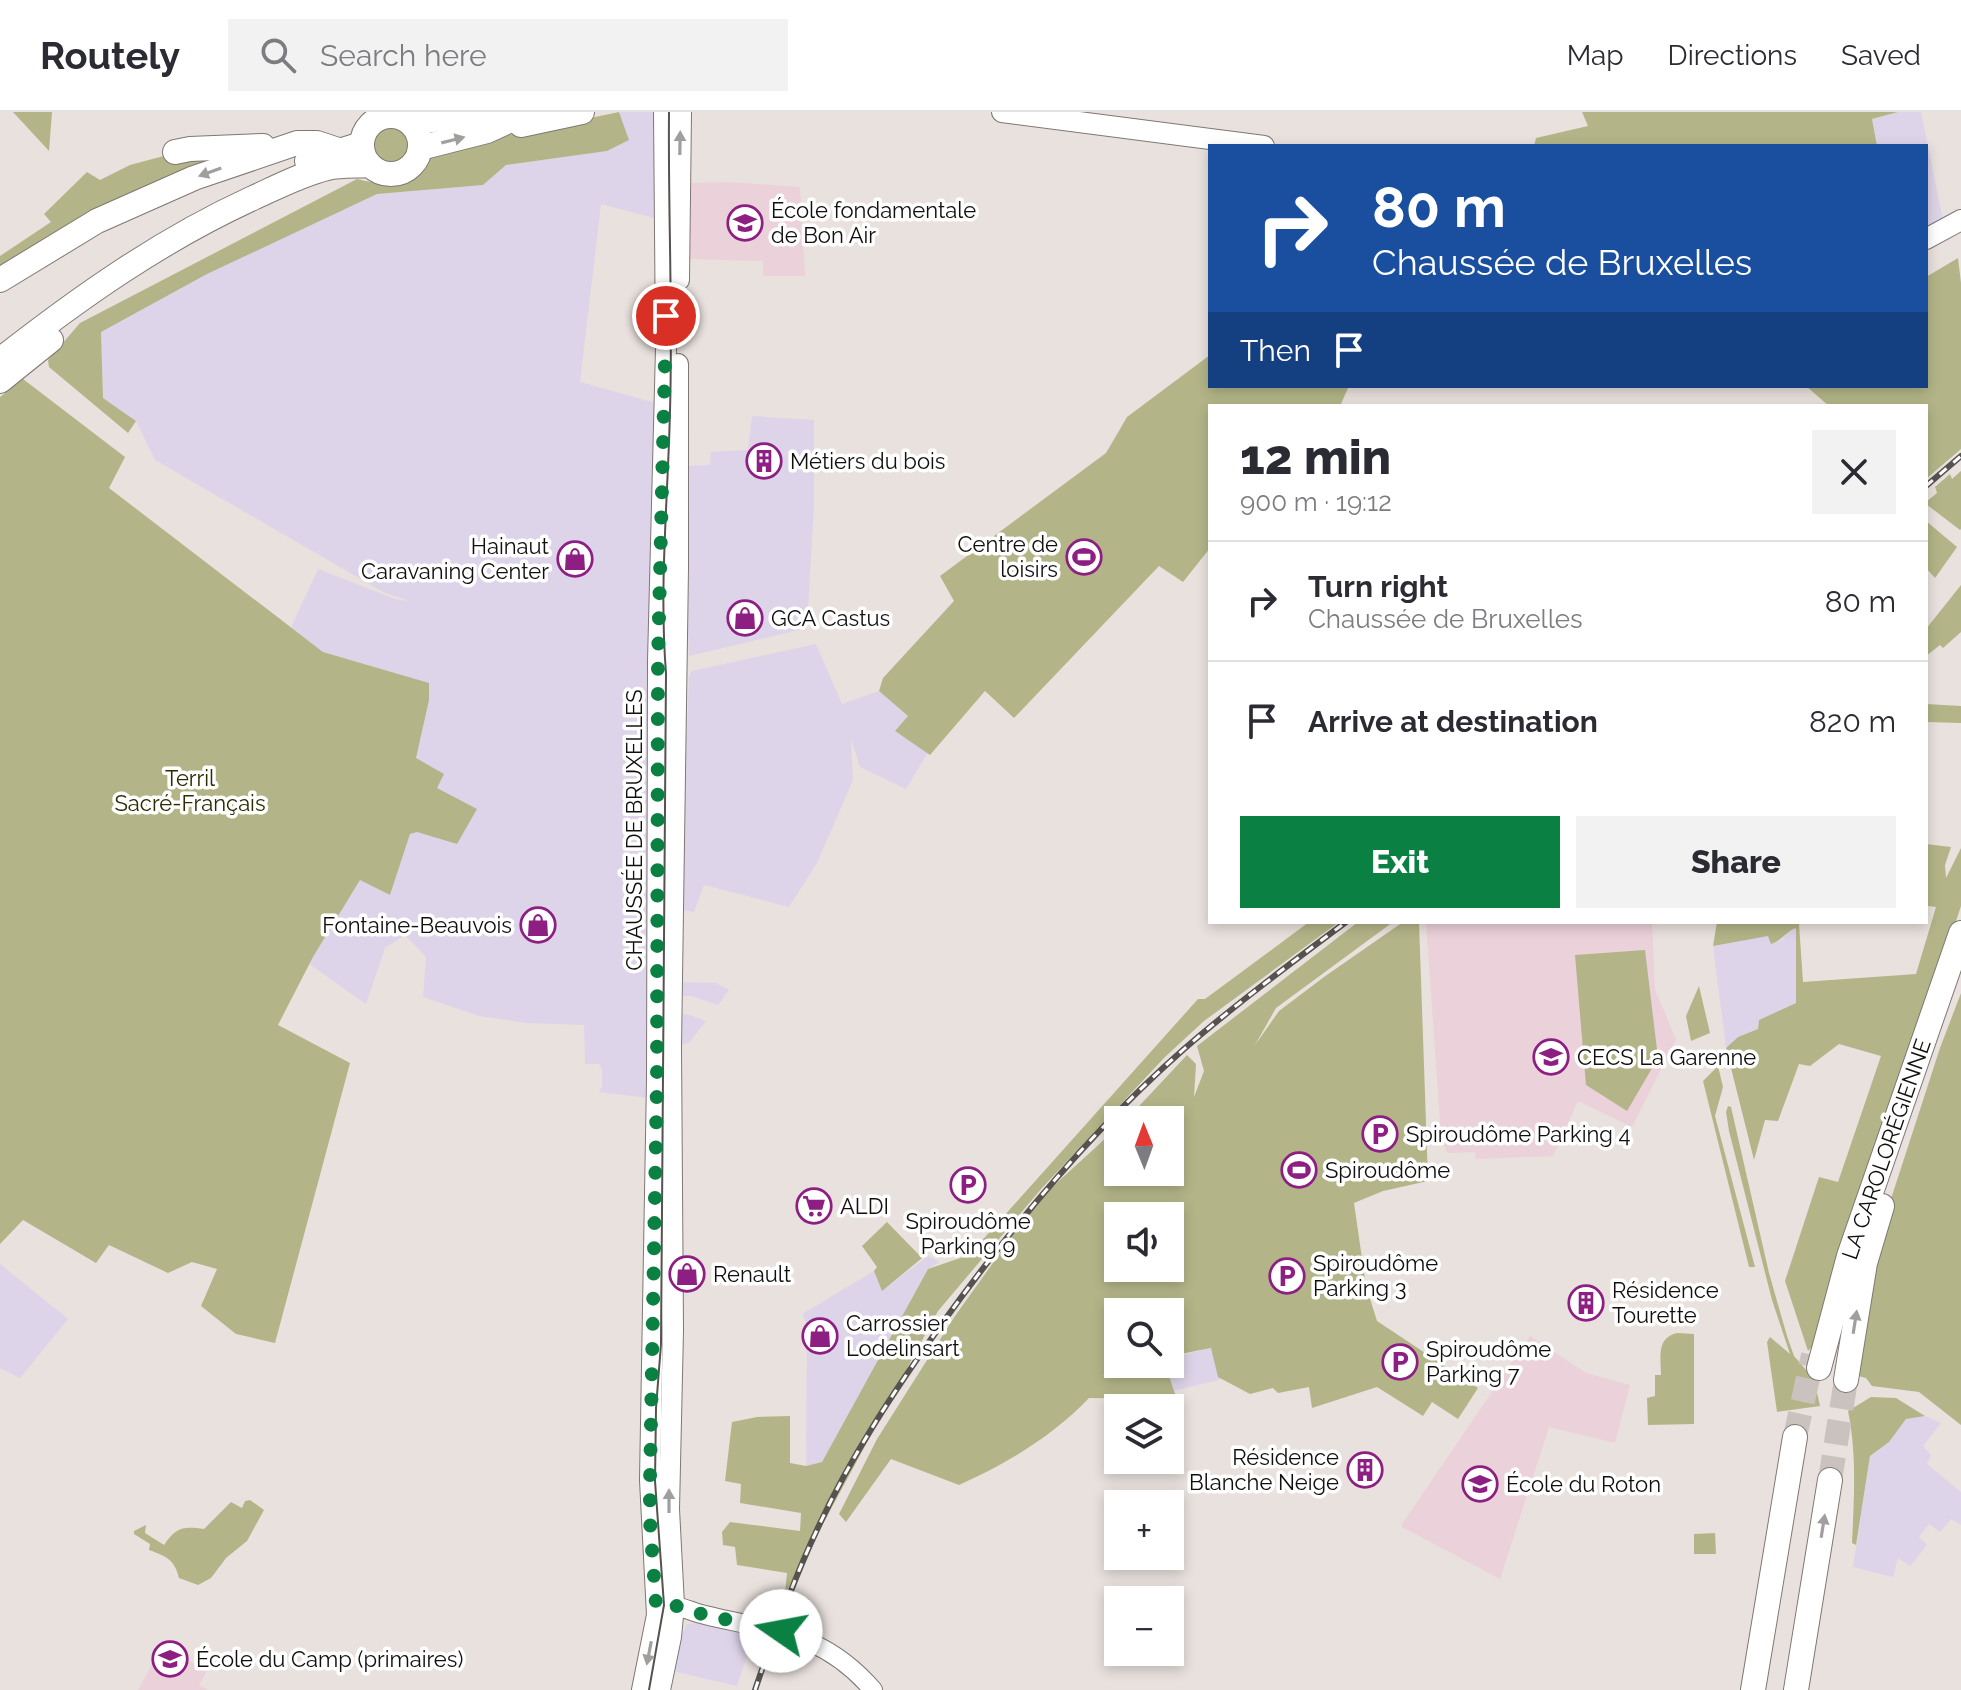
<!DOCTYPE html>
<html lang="en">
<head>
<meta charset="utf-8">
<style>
  body { margin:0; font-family:Raleway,sans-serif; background:#f2f2f3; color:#2b2b33; height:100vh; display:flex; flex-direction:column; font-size:30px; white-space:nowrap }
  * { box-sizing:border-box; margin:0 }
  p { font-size:26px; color:#7c7c81 }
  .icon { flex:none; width:44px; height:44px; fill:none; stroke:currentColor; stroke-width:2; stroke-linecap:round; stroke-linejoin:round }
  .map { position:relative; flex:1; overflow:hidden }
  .panel { position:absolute; left:1208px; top:292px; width:720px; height:520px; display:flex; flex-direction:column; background:#fff; border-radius:0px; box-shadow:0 4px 12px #0003 }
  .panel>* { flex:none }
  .hud { position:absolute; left:1208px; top:32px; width:720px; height:244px; border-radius:0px; box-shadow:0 4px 12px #0003; background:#1a4fa0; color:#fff; overflow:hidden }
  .needle { width:52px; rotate:359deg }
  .buttons { position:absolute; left:1104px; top:994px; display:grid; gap:16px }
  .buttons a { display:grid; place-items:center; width:80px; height:80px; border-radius:0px; background:#fff; box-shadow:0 4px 12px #0003; font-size:40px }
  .pin { position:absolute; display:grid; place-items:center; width:68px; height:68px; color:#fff; margin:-34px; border:4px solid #fff; border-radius:50%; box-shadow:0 2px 8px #0007 }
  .me { position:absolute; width:88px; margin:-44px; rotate:282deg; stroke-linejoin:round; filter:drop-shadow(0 0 6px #0008) }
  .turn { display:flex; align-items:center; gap:28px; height:168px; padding:0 32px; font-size:36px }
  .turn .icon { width:104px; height:104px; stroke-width:2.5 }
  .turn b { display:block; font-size:56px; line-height:68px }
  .then { display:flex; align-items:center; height:76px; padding:0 32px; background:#0003; gap:16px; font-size:30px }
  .round { display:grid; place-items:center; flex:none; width:84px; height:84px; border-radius:0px; background:#f2f2f3 }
  .summary { display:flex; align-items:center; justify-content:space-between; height:136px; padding:0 32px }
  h1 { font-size:48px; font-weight:800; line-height:60px }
  .action { display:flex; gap:16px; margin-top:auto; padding:16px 32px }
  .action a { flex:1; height:92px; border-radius:0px; background:#0b8043; color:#fff; font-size:32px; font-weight:800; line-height:92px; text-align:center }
  .action a+a { background:#f2f2f3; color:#2b2b33 }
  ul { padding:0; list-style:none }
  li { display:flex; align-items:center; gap:24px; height:120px; padding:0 32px; border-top:2px solid #e1e1e2 }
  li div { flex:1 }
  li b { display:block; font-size:30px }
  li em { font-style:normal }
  header { display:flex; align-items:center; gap:48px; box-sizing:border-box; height:112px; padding:0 40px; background:#fff; border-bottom:2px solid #e1e1e2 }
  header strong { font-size:38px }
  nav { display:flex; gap:44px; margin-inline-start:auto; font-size:28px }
  .search { width:560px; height:72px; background:#f2f2f3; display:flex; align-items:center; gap:20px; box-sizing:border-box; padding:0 28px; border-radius:0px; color:#7c7c81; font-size:30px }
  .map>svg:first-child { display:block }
  .commercial { fill:#ded4e9 }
  .education { fill:#ebd1d9 }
  .green { fill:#b3b588; fill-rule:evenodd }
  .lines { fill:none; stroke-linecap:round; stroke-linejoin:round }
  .highway-tunnel { stroke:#c9c2be; stroke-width:24; stroke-dasharray:24 12; stroke-linecap:butt }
  .secondary-casing { stroke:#7f7773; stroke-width:20 }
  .primary-casing { stroke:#7f7773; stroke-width:22 }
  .highway-casing { stroke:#7f7773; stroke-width:26 }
  .secondary { stroke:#fff; stroke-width:18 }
  .primary { stroke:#fff; stroke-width:20 }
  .highway { stroke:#fff; stroke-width:24 }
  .tram { stroke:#56524f; stroke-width:2 }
  .rail-casing { stroke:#56524f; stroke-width:6 }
  .rail { stroke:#fff; stroke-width:3; stroke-dasharray:9; stroke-linecap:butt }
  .oneway { fill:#a09f9e }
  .route { stroke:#0b8043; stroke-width:14; stroke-dasharray:0 25.2 }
  .labels { text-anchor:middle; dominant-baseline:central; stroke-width:7; stroke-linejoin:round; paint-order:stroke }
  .poi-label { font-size:22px; fill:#110f0d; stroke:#fff; text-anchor:start }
  .park-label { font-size:22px; fill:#2c2c00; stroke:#fff }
  .street-label { font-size:22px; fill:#110f0d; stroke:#fff }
</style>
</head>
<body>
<header>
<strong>Routely</strong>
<div class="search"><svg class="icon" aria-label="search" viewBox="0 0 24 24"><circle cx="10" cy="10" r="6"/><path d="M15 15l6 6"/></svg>Search here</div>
<nav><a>Map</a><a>Directions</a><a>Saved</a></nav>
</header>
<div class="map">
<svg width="1961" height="1578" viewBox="0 0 1961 1578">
  <rect width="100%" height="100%" fill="#e9e1dd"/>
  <g class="commercial">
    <path d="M619,0H664L665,104L654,106L601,92L580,270L663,293L657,987L599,980L602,975V957L599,952H585L584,913L526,911L479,904L423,885L426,845L405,823L385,836L366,892L309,852L360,767L390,783L410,722L476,697L436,676L416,646L368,553L323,540L291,515L318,457L395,487L410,489L383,480L155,348L136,309L103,286L101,220L213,155L377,82L483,73L506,53L607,39L628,28Z"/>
    <path d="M1898,0H1921L1943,108L1926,114V34H1877L1872,7Z"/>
    <path d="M752,304L814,308V392L807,516L689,544L682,354L710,353L711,340L748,338Z"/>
    <path d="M816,532L842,592L879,579L908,604L896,620L928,641L906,677L860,655L851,627L853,668L817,751L789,795L704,773L694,800L673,796L667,622L687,621L689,564L692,559Z"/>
    <path d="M1796,815V891L1759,908L1758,917L1738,925L1726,936L1713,834L1769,823L1771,832L1782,828L1789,819Z"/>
    <path d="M665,870L716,871L729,878L718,893L691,884H665Z"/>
    <path d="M664,901L690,903L706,909L689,931L657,938Z"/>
    <path d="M928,1144L939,1150L928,1157L822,1350L806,1354L807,1212L802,1202L874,1159L883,1178Z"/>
    <path d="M0,1152L68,1207L20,1266L0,1256Z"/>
    <path d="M1211,1236L1222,1267L1174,1279L1165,1252H1170V1246Z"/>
    <path d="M1925,1304L1941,1311L1923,1334L1931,1343L1927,1352L1961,1380V1413L1951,1407L1940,1420L1929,1412L1919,1425L1927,1433L1910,1454L1898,1446L1893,1465L1853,1455L1870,1344L1889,1330L1906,1307Z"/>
    <path d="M721,1508L762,1523L754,1535L750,1534L737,1574L672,1559L676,1534L687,1512Z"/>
  </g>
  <g class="education">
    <path d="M728,70L800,75L805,164H763V149L687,147L689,71Z"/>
    <path d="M1426,810H1652L1655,878L1676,927L1632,1015L1578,989L1553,1044L1476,1047L1475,1040L1447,1041L1441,1024Z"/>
    <path d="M1530,1224L1586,1261L1630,1273L1615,1331L1549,1315L1500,1467L1402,1415V1412Z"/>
    <path d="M162,1534L207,1559L199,1573L208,1578H138Z"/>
  </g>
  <g class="green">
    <path d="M13,0H52L49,39Z"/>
    <path d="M619,0L629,28L607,39L506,53L483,73L377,82L207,162L101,220L103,286L136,309L128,321L49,255L48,248L80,211L357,67C378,73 397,70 418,64L424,49L442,37Z"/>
    <path d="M1582,0H1898L1872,7L1877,34H1534L1536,26L1588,14Z"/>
    <circle cx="391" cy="33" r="17"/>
    <path d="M190,37L237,44L0,157V144L51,110L44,102L87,60L100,68L130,53Z"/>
    <path d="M1958,146L1961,171V337L1926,367V294H1829L1806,274H1926V165Z"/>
    <path d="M1210,243V274H1349L1340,294H1210V436L1183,470L1159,454L1014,606L985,579L930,643L895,619L908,604L879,579L883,566L954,489L940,464L1106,341L1127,305Z"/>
    <path d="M23,267L125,345L109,376L323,540L429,571V588L416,646L444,662L437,676L477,697L457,732L417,720L410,722L390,783L360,768L313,845L278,913L350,951L275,1231L236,1222L201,1194L217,1157L192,1150L168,1161L109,1133L96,1151L23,1108L0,1132V285Z"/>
    <path d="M1961,359V417L1960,418L1926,392V390L1937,381L1935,375L1950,362L1952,367Z"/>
    <path d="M1926,409L1957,435L1935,466L1926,456Z"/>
    <path d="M1961,473V520L1943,536L1940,533L1926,544V517Z"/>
    <path d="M1926,592L1961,594V611L1926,610Z"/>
    <path d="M1926,732L1951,735L1945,753L1946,766L1961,736V794L1816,1231L1808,1239L1785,1169L1819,1065L1838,1070L1881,944L1839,932L1810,954L1799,952L1778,1009L1765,1008L1754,1048L1726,936L1738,925L1758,917L1759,908L1796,891V816C1786,819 1782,829 1771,832L1768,824L1713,834L1717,810H1804L1799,812L1803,870L1916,862L1936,795L1928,794Z"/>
    <path d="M1309,810H1339L1204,909L1165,945L1042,1076L938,1199L785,1482L787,1461L737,1453L735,1435L723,1433L722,1420L730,1410L800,1419L801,1401L740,1391L741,1372L725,1369L732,1310L757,1305L790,1304V1351L806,1354L822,1350L928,1157L969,1143L1198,887H1205Z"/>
    <path d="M1358,810H1393L1276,896L1255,933L1279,899L1324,865L1403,810H1419L1428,1069L1383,1079L1354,1091L1366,1174L1377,1209L1478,1276L1458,1307L1432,1290L1423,1304L1377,1275L1312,1296L1309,1275L1278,1281L1273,1276L1250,1282L1218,1265L1211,1236L1170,1244V1200H1118V1252H1140L1101,1264L1148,1252H1165L1175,1282L1167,1287L1089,1286C1053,1324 1006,1352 959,1373L891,1347L846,1410L839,1402L877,1327L955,1204L1038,1088L1118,1015V1060H1170V1008H1126L1187,943L1196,952L1194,985L1204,959L1197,934ZM1118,1104H1170V1156H1118Z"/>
    <path d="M1645,838L1658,946L1627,999L1586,973L1575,843Z"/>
    <path d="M1699,874L1710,921L1691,929L1686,904Z"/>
    <path d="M1961,881V1313L1919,1280L1872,1274L1866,1266L1850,1262L1876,1133L1940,936Z"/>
    <path d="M1718,954L1723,975L1715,1004L1755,1155H1749L1703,969Z"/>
    <path d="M1728,994L1731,995L1769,1161L1787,1224L1794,1244L1814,1267L1820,1294L1777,1300L1767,1230L1770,1225L1790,1242L1772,1188L1729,1019L1726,1000Z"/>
    <path d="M887,1110L922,1146L882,1179L874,1159L877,1155L862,1134Z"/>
    <path d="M1677,1221L1694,1222V1312L1648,1313L1647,1286L1655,1284V1263H1661C1661,1245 1656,1226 1677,1221Z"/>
    <path d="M1871,1285L1896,1286L1925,1304L1906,1307L1889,1330L1870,1344L1856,1433L1852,1431C1854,1386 1857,1343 1848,1299Z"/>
    <path d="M250,1388L264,1398L247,1429L226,1446L211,1466L198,1473L179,1466C175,1448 166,1444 149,1438L150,1432L134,1422V1419L146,1413L145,1421L164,1433C176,1415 183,1414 204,1417L231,1390L242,1396L245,1389Z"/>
    <path d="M1715,1421L1716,1442H1694V1422Z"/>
  </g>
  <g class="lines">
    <g class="highway-tunnel">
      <path d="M1795,1325L1813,1243"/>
      <path d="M1830,1368L1846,1268"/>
    </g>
    <defs>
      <path id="secondary" d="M663,1493C678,1492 691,1500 705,1503C775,1520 823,1520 873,1578"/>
      <g id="primary">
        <path d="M1002,0L1264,34"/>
        <path d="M1926,127L1961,108"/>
        <path d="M679,168L681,0"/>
        <path d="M642,1578L657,1503L650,1368L657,968L658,549L666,236L664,0"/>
        <path d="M660,1578L671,1525L674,1493L669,1397L673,1218L671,935L678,456V252"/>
      </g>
      <g id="highway">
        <circle cx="391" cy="33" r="29"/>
        <path d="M411,11L482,1L516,3"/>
        <path d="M521,13L582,0"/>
        <path d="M420,36L487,19L522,3L535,0"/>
        <path d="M175,40L190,37L263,34"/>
        <path d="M307,49L362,32"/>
        <path d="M0,168L97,109L194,66L297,31H317L338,38"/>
        <path d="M0,248C79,186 161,128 253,86C277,75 302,62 327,56C340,53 356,54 370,53"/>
        <path d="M0,269L51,228"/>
        <path d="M1819,1256L1849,1144L1961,821"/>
        <path d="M1846,1268L1865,1151L1882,1094"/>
        <path d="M1753,1578L1795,1325"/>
        <path d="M1796,1578L1830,1368"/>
      </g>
    </defs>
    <use href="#secondary" class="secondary-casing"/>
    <use href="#primary" class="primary-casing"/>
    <use href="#highway" class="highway-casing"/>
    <use href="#secondary" class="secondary"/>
    <use href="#primary" class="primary"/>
    <use href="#highway" class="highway"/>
    <path class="tram" d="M649,1578L664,1493L655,1369L656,1296L661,1232L666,561C659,474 668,386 670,299C673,199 668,100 669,0"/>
    <defs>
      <g id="rail">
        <path d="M1926,374L1961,344"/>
        <path d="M755,1578C773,1525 792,1471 816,1420C849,1347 894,1279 941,1213C1012,1114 1092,1018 1184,937C1236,892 1291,851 1346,810"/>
      </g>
    </defs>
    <use href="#rail" class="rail-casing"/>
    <use href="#rail" class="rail"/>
  </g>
  <defs><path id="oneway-solid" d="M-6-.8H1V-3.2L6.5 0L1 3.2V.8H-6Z" transform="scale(2)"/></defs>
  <g class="oneway">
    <use href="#oneway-solid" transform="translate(453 28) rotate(-14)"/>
    <use href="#oneway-solid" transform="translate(680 31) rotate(-89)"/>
    <use href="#oneway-solid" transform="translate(210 60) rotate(160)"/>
    <use href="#oneway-solid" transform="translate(1855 1210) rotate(-81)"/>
    <use href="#oneway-solid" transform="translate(669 1389) rotate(-90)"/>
    <use href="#oneway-solid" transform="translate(1823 1414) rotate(-81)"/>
    <use href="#oneway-solid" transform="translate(649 1541) rotate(101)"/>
  </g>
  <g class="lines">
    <path class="route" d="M666,204L658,549L657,968L650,1368V1409L656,1493L670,1492L705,1503L781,1519"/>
  </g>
  <defs>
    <symbol id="school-ring" viewBox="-11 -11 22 22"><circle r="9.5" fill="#fff" stroke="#8d1f82" stroke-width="1.5"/><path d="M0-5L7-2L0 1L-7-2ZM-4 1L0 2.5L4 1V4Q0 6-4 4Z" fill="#8d1f82"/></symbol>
    <symbol id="building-ring" viewBox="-11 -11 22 22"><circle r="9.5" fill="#fff" stroke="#8d1f82" stroke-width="1.5"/><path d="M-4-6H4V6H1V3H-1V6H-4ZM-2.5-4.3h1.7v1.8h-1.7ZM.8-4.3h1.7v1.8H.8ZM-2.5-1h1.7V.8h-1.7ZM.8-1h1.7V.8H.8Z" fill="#8d1f82"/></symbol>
    <symbol id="stadium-ring" viewBox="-11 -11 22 22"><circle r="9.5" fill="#fff" stroke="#8d1f82" stroke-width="1.5"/><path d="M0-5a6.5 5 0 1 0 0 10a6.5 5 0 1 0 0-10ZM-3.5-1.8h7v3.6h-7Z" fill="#8d1f82"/></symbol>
    <symbol id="shop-ring" viewBox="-11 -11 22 22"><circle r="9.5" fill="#fff" stroke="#8d1f82" stroke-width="1.5"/><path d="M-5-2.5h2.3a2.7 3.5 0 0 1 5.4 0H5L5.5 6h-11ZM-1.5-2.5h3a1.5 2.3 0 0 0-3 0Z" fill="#8d1f82"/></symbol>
    <symbol id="parking-ring" viewBox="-11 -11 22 22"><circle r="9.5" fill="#fff" stroke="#8d1f82" stroke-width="1.5"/><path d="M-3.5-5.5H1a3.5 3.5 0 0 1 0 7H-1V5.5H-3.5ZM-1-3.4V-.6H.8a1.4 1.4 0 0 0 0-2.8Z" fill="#8d1f82"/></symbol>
    <symbol id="supermarket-ring" viewBox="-11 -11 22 22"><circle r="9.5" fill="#fff" stroke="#8d1f82" stroke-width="1.5"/><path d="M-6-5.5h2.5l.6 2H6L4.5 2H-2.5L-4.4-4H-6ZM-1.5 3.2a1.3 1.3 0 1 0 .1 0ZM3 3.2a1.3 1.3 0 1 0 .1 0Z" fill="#8d1f82"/></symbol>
  </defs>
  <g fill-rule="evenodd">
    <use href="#school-ring" x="725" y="91" width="40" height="40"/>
    <use href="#building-ring" x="744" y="329" width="40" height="40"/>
    <use href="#stadium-ring" x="1064" y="425" width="40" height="40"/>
    <use href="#shop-ring" x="555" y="427" width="40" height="40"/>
    <use href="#shop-ring" x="725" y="486" width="40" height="40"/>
    <use href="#shop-ring" x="518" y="793" width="40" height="40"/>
    <use href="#school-ring" x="1531" y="925" width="40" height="40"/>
    <use href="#parking-ring" x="1360" y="1002" width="40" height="40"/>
    <use href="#stadium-ring" x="1279" y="1038" width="40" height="40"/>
    <use href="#parking-ring" x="948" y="1053" width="40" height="40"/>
    <use href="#supermarket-ring" x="794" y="1074" width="40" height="40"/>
    <use href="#shop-ring" x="667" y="1142" width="40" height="40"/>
    <use href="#parking-ring" x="1267" y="1144" width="40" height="40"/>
    <use href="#building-ring" x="1566" y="1171" width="40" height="40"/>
    <use href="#shop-ring" x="800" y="1204" width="40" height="40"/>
    <use href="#parking-ring" x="1380" y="1230" width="40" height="40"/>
    <use href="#building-ring" x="1345" y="1338" width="40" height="40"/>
    <use href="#school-ring" x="1460" y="1352" width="40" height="40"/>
    <use href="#school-ring" x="150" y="1527" width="40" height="40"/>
  </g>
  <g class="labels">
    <g class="poi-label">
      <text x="771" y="98">École fondamentale<tspan x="771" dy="25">de Bon Air</tspan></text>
      <text x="790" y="349">Métiers du bois</text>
      <text x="1058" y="432" text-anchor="end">Centre de<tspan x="1058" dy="25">loisirs</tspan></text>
      <text x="549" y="434" text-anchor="end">Hainaut<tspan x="549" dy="25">Caravaning Center</tspan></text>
      <text x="771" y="506">GCA Castus</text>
      <text x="512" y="813" text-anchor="end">Fontaine-Beauvois</text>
      <text x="1577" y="945">CECS La Garenne</text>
      <text x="1406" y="1022">Spiroudôme Parking 4</text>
      <text x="1325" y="1058">Spiroudôme</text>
      <text x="840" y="1094">ALDI</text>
      <text x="968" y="1109" text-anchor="middle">Spiroudôme<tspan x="968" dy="25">Parking 9</tspan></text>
      <text x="1313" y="1151">Spiroudôme<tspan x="1313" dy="25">Parking 3</tspan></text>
      <text x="713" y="1162">Renault</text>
      <text x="1612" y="1178">Résidence<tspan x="1612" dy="25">Tourette</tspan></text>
      <text x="846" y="1211">Carrossier<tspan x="846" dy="25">Lodelinsart</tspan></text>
      <text x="1426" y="1237">Spiroudôme<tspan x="1426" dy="25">Parking 7</tspan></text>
      <text x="1339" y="1345" text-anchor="end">Résidence<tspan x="1339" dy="25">Blanche Neige</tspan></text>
      <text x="1506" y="1372">École du Roton</text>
      <text x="196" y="1547">École du Camp (primaires)</text>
    </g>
    <g class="park-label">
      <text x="190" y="666">Terril<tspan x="190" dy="25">Sacré-Français</tspan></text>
    </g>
    <g class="street-label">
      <text transform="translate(634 718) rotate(-90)">CHAUSSÉE DE BRUXELLES</text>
      <text transform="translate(1886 1037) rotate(-71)">LA CAROLORÉGIENNE</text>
    </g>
  </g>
</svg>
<div class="buttons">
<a><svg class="needle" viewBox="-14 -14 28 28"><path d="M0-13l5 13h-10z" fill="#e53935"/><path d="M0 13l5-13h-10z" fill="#7c7c81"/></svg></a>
<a><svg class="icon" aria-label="sound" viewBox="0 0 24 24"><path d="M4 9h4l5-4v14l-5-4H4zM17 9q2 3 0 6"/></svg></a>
<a><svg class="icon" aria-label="search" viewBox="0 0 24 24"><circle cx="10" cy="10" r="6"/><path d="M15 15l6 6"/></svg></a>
<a><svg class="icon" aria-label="layers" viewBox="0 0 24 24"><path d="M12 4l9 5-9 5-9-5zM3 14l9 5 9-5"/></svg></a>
<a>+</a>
<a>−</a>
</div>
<div class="pin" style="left:666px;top:204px;background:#d93025"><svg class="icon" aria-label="arrive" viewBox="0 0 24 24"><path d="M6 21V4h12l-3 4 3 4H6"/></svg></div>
<svg class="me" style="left:781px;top:1519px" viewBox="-20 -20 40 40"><circle r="19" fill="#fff"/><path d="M0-13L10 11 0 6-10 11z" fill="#0b8043"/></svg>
<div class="hud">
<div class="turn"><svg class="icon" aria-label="right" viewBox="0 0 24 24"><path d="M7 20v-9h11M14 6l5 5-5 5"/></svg><div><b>80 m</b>Chaussée de Bruxelles</div></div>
<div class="then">Then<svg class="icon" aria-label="arrive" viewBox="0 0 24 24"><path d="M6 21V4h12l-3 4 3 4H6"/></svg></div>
</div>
<section class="panel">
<div class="summary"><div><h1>12 min</h1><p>900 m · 19:12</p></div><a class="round"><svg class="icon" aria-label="close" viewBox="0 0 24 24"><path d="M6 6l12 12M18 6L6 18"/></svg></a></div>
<ul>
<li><svg class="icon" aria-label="right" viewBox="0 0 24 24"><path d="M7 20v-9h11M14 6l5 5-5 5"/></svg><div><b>Turn right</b><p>Chaussée de Bruxelles</p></div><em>80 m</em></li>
<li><svg class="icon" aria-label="arrive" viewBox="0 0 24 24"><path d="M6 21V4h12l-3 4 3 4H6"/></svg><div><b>Arrive at destination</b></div><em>820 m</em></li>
</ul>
<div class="action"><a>Exit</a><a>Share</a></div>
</section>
</div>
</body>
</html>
